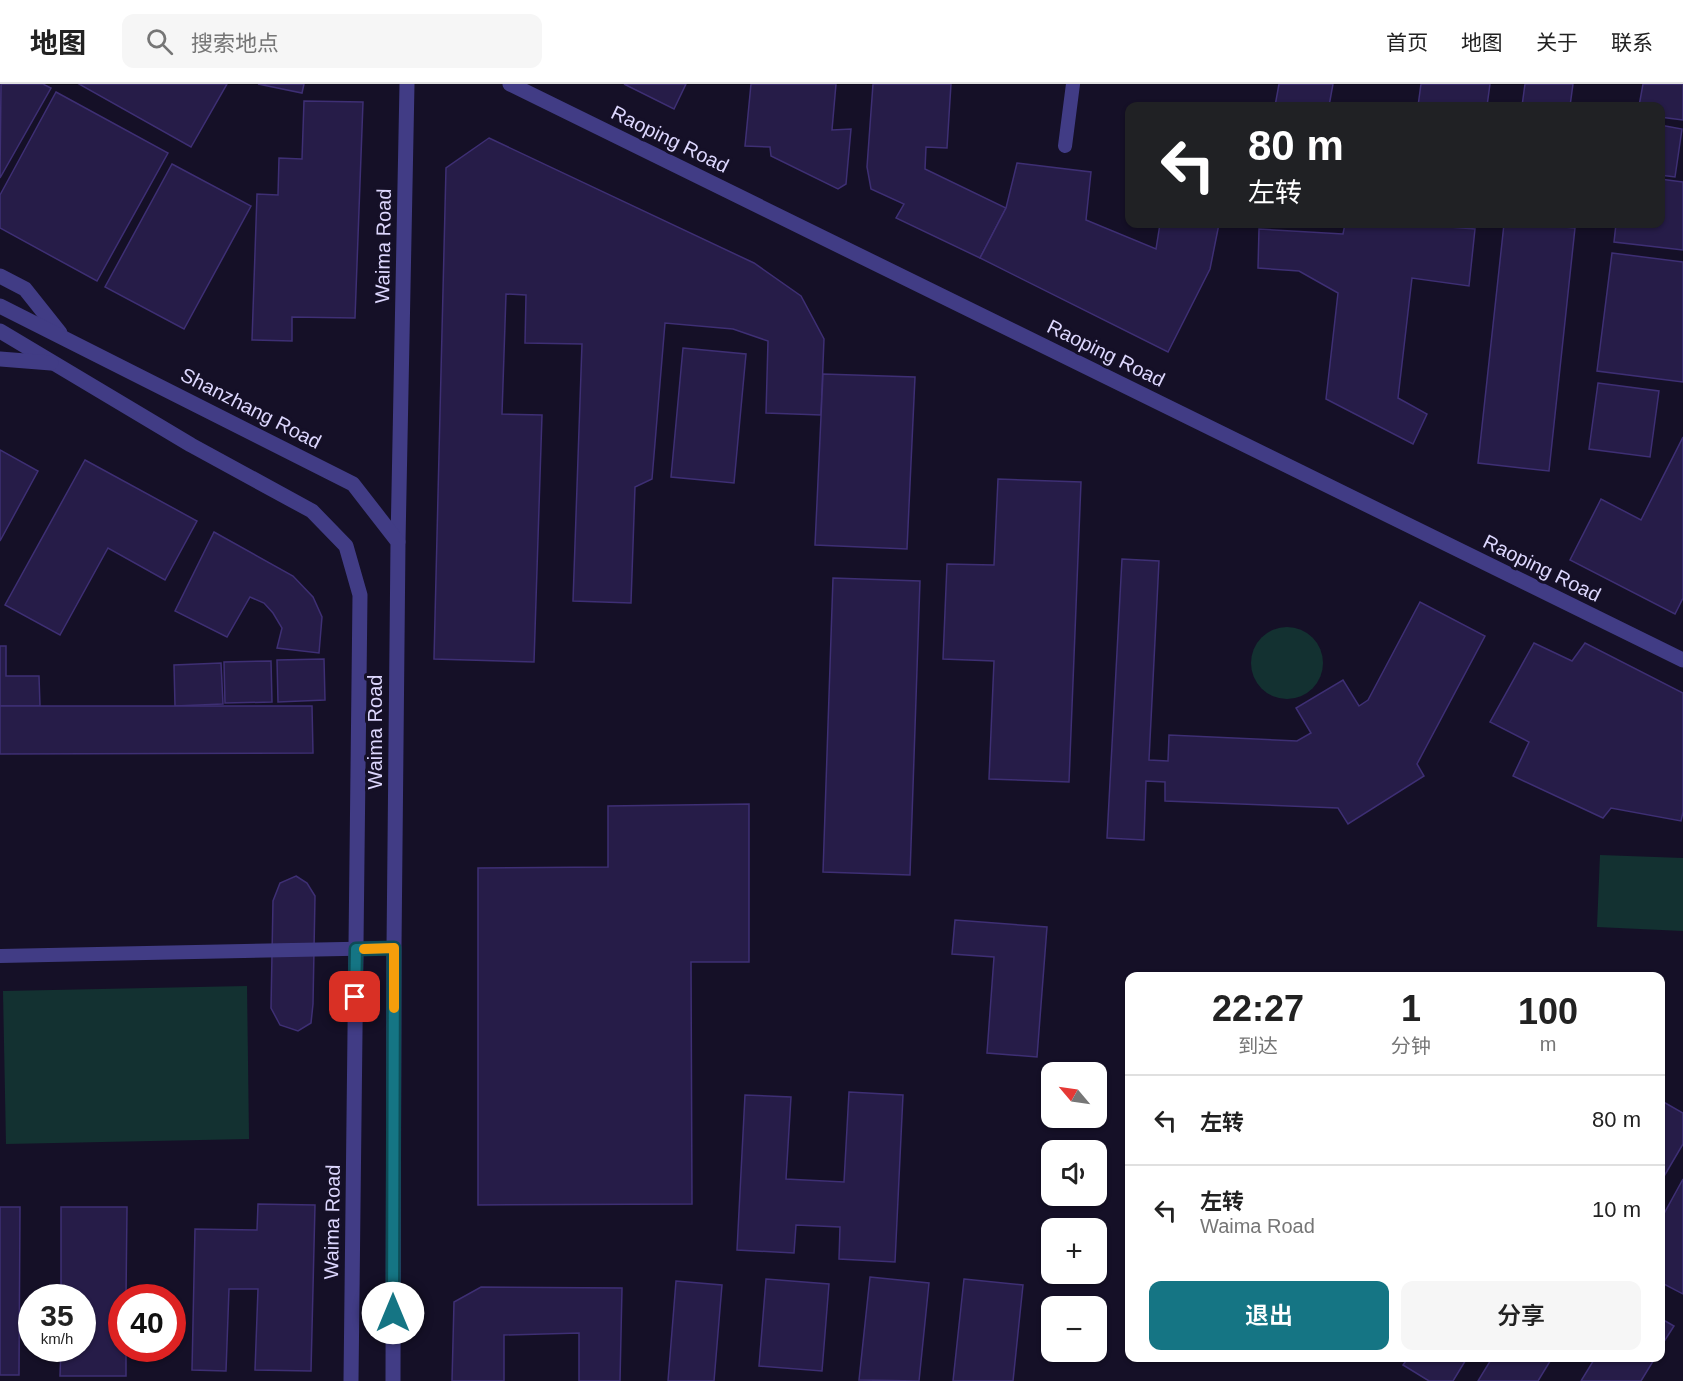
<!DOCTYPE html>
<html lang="zh">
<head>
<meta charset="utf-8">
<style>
  body { margin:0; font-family:Helvetica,"Noto Sans SC",sans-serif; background:#f6f6f6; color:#222; height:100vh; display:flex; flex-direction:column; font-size:22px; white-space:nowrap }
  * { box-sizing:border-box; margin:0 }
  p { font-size:20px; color:#767676 }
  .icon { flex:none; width:33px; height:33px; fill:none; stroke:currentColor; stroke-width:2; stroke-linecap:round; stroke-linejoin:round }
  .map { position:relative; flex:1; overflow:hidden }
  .drawer { position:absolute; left:1125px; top:888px; width:540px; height:390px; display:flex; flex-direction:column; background:#fff; border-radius:12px; box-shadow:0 2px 4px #0004 }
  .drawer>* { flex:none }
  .hud { position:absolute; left:1125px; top:18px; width:540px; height:126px; border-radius:12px; box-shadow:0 2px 4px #0004; background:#202124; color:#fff; overflow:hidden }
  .needle { width:39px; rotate:299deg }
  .fabs { position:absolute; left:1041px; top:978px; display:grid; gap:12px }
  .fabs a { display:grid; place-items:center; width:66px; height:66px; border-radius:12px; background:#fff; box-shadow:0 2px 4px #0004; font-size:30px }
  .speed { position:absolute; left:18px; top:1200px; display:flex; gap:12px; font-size:30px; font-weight:700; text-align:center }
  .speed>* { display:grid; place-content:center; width:78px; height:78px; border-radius:50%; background:#fff; box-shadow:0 2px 4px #0004; line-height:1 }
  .speed small { font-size:15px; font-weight:400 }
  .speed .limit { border:9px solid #d22; background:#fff; color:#111 }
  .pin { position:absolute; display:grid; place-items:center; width:51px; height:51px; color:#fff; margin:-26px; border-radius:12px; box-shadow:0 3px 9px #0006 }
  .me { position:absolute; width:66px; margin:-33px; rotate:0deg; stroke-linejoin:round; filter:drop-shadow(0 0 4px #0008) }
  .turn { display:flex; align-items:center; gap:21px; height:126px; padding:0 24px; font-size:27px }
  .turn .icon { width:78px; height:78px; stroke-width:2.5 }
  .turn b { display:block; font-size:42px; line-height:51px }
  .eta { display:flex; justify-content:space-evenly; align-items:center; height:102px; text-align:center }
  .eta b { font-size:36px; font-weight:600; line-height:42px }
  .action { display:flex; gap:12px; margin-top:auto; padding:12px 24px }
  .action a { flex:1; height:69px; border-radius:12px; background:#157584; color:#fff; font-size:24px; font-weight:600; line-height:69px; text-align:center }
  .action a+a { background:#f6f6f6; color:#222 }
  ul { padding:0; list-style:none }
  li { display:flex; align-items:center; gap:18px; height:90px; padding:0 24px; border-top:2px solid #e0e0e0 }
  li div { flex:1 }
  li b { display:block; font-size:22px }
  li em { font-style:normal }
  header { display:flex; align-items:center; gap:36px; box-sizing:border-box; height:84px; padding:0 30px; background:#fff; border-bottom:2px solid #e0e0e0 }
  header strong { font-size:28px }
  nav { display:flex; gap:33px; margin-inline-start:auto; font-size:21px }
  .search { width:420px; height:54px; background:#f6f6f6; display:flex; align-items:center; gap:15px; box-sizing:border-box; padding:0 21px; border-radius:12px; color:#767676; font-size:22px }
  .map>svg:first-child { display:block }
  .green { fill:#133131 }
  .building { fill:#261c48; stroke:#3e2f74; stroke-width:1.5 }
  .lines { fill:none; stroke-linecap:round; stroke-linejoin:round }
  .service { stroke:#413c85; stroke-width:14 }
  .minor { stroke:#413c85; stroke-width:15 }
  .tertiary { stroke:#413c85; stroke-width:15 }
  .route-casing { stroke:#0e4c56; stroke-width:15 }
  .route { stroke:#157584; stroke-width:10 }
  .slow { stroke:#f59e0b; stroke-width:10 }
  .labels { text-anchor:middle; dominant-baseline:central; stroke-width:6; stroke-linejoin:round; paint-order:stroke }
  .street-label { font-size:20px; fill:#ddd7fe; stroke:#151027 }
</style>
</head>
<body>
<header>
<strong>地图</strong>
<div class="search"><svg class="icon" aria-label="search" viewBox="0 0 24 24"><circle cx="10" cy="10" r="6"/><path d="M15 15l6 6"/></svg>搜索地点</div>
<nav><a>首页</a><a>地图</a><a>关于</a><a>联系</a></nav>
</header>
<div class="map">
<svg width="1683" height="1297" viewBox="0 0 1683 1297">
  <rect width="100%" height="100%" fill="#151027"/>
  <g class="green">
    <circle cx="1287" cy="579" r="36"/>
    <path d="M1600,771L1683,774V847L1597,843Z"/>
    <path d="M247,902L249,1055L6,1060L3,907Z"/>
  </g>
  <g class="building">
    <path d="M1,0H43L51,4L0,94Z"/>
    <path d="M79,0H227L191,63Z"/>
    <path d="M258,0H304L302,9Z"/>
    <path d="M624,0H686L674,25Z"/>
    <path d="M751,0H836L832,46L851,45L846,100L838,105L771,72L770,63L745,62Z"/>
    <path d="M873,0H951L947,64L926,63L925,85L1006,124L980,174L896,134L904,120L871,105L867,83Z"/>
    <path d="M1279,0H1333L1329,22H1275Z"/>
    <path d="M1421,0H1490L1487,22H1418Z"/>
    <path d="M1525,0H1573L1570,22H1522Z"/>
    <path d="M1643,0H1683V36L1660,33V22H1639Z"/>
    <path d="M56,8L168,69L97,197L0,144V111Z"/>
    <path d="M304,17L363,18L355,234L292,233V257L252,256L257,110L278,111L279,74L302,75Z"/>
    <path d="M1660,41L1682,45L1675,93L1660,91Z"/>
    <path d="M489,54L754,179L801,212L824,255L821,331L766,329L768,257L733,245L665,239L652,395L635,403L631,519L573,517L582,260L525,259L526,211L506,210L502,330L542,331L534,578L434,575L446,84Z"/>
    <path d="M1017,79L1091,88L1086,136L1156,165L1160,140H1219L1210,185L1168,268L980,174L1006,124Z"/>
    <path d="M172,80L251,122L184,245L105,203Z"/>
    <path d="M1660,95L1683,98V166L1614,158L1616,140H1660Z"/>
    <path d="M1345,140H1412L1475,145L1469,202L1412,194L1398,314L1427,330L1413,360L1326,315L1338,209L1299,187L1258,184L1259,145L1343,150Z"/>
    <path d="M1504,140H1532L1575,144L1549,387L1478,379Z"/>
    <path d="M1612,169L1683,178V298L1597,287Z"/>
    <path d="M683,264L746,270L734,399L671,393Z"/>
    <path d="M823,290L915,293L907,465L815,461Z"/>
    <path d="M1598,299L1659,307L1650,373L1589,365Z"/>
    <path d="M1683,353V514L1675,530L1570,476L1601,415L1641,436Z"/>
    <path d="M0,366L38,387L0,457Z"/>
    <path d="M85,376L197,437L165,496L108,464L60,551L5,521Z"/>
    <path d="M998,395L1081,398L1069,698L989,695L994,577L943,575L947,480L994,481Z"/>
    <path d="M214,448L293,492L313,513L322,533L319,569L277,564L282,544L273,529L264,519L250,513L227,553L175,527Z"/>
    <path d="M1122,475L1159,477L1149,676L1168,677L1169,651L1297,657L1311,649L1296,624L1343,596L1359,622L1368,616L1420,518L1485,552L1417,680L1424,692L1348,740L1338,724L1165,717V698L1146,697L1144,756L1107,754Z"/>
    <path d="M833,494L920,497L910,791L823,788Z"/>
    <path d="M1534,559L1572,577L1585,559L1683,609V728L1681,737L1611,724L1603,734L1513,692L1529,658L1490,638Z"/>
    <path d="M0,562H6V592H39L40,622H0Z"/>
    <path d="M324,575L325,616L278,618L277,576Z"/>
    <path d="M271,577L272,618L225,619L224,578Z"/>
    <path d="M221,579L223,620L175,622L174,581Z"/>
    <path d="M0,622H312L313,669L0,670Z"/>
    <path d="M749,720V878H691L692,1120L478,1121V784L608,783V722Z"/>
    <path d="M296,792L307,799L315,812L313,920L311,939L298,947L280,941L271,924L273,817L280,799Z"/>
    <path d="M955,836L1047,843L1037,973L987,969L994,873L952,870Z"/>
    <path d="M849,1008L903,1011L895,1178L839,1175L840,1143L796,1141L794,1169L737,1166L745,1011L791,1013L786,1095L844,1098Z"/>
    <path d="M1660,1016L1683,1029V1060L1663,1094L1660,1093Z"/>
    <path d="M1683,1095V1210L1660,1198V1137Z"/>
    <path d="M258,1120L315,1121L311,1287L255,1286L258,1205H229L226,1287L192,1286L195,1145L257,1146Z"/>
    <path d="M0,1123H20L19,1291H0Z"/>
    <path d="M61,1123H127L126,1214H122V1264H126V1292H60L61,1264H82V1214H61Z"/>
    <path d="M870,1193L929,1199L919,1297L859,1296Z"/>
    <path d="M766,1195L829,1200L822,1287L759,1282Z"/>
    <path d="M964,1195L1023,1201L1013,1297H953Z"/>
    <path d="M676,1197L722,1201L714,1297H668Z"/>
    <path d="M481,1203L622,1204L620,1297H579V1249L504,1251V1297H452L454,1218Z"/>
    <path d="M1660,1234L1674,1242L1660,1264Z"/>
    <path d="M1408,1274H1467L1453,1297H1429L1403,1281Z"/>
    <path d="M1492,1274H1552L1538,1297H1478Z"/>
    <path d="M1595,1274H1655L1641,1297H1581Z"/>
  </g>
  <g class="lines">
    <g class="service">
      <path d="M1065,62L1073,0"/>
      <path d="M0,872L394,864"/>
    </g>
    <g class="minor">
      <path d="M510,0L1683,576"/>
      <path d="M398,458L407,0"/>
    </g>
    <g class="tertiary">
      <path d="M0,192L25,205L60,249"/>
      <path d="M0,222L353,400L398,458L394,864L393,1297"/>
      <path d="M0,247L191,361L312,427L346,462L360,511L351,1297"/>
      <path d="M0,275L51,279"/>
    </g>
  </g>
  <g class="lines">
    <defs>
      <path id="route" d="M355,913L356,865L394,864L393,1229"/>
    </defs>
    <use href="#route" class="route-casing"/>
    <use href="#route" class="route"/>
    <path class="slow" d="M364,865L394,864V924"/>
  </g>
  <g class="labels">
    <g class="street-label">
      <text transform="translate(670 55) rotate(26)">Raoping Road</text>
      <text transform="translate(383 162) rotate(-89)">Waima Road</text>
      <text transform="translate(1106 269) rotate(26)">Raoping Road</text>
      <text transform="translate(251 324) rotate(27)">Shanzhang Road</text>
      <text transform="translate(1542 484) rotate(26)">Raoping Road</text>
      <text transform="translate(375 648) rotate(-90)">Waima Road</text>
      <text transform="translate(332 1138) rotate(-89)">Waima Road</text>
    </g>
  </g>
</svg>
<div class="fabs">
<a><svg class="needle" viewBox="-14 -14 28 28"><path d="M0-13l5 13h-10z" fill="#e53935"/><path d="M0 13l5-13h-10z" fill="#767676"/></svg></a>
<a><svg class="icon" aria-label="sound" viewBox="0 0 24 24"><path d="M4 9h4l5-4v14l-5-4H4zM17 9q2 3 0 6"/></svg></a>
<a>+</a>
<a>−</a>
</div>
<div class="speed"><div>35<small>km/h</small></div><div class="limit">40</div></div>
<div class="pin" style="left:355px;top:913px;background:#d93025"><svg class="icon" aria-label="arrive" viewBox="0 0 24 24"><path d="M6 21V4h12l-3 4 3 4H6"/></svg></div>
<svg class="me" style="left:393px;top:1229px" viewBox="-20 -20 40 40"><circle r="19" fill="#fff"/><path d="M0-13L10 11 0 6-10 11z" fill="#157584"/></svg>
<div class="hud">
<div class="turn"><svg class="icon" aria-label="left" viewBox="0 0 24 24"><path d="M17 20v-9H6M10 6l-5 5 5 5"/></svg><div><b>80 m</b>左转</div></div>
</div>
<section class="drawer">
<div class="eta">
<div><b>22:27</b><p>到达</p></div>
<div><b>1</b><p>分钟</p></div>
<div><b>100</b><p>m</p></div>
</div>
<ul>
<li><svg class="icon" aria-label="left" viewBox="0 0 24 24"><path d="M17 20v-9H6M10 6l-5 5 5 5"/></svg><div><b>左转</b></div><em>80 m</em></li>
<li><svg class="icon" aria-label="left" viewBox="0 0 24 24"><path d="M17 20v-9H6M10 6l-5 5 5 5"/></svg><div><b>左转</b><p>Waima Road</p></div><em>10 m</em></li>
</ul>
<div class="action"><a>退出</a><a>分享</a></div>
</section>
</div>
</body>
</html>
